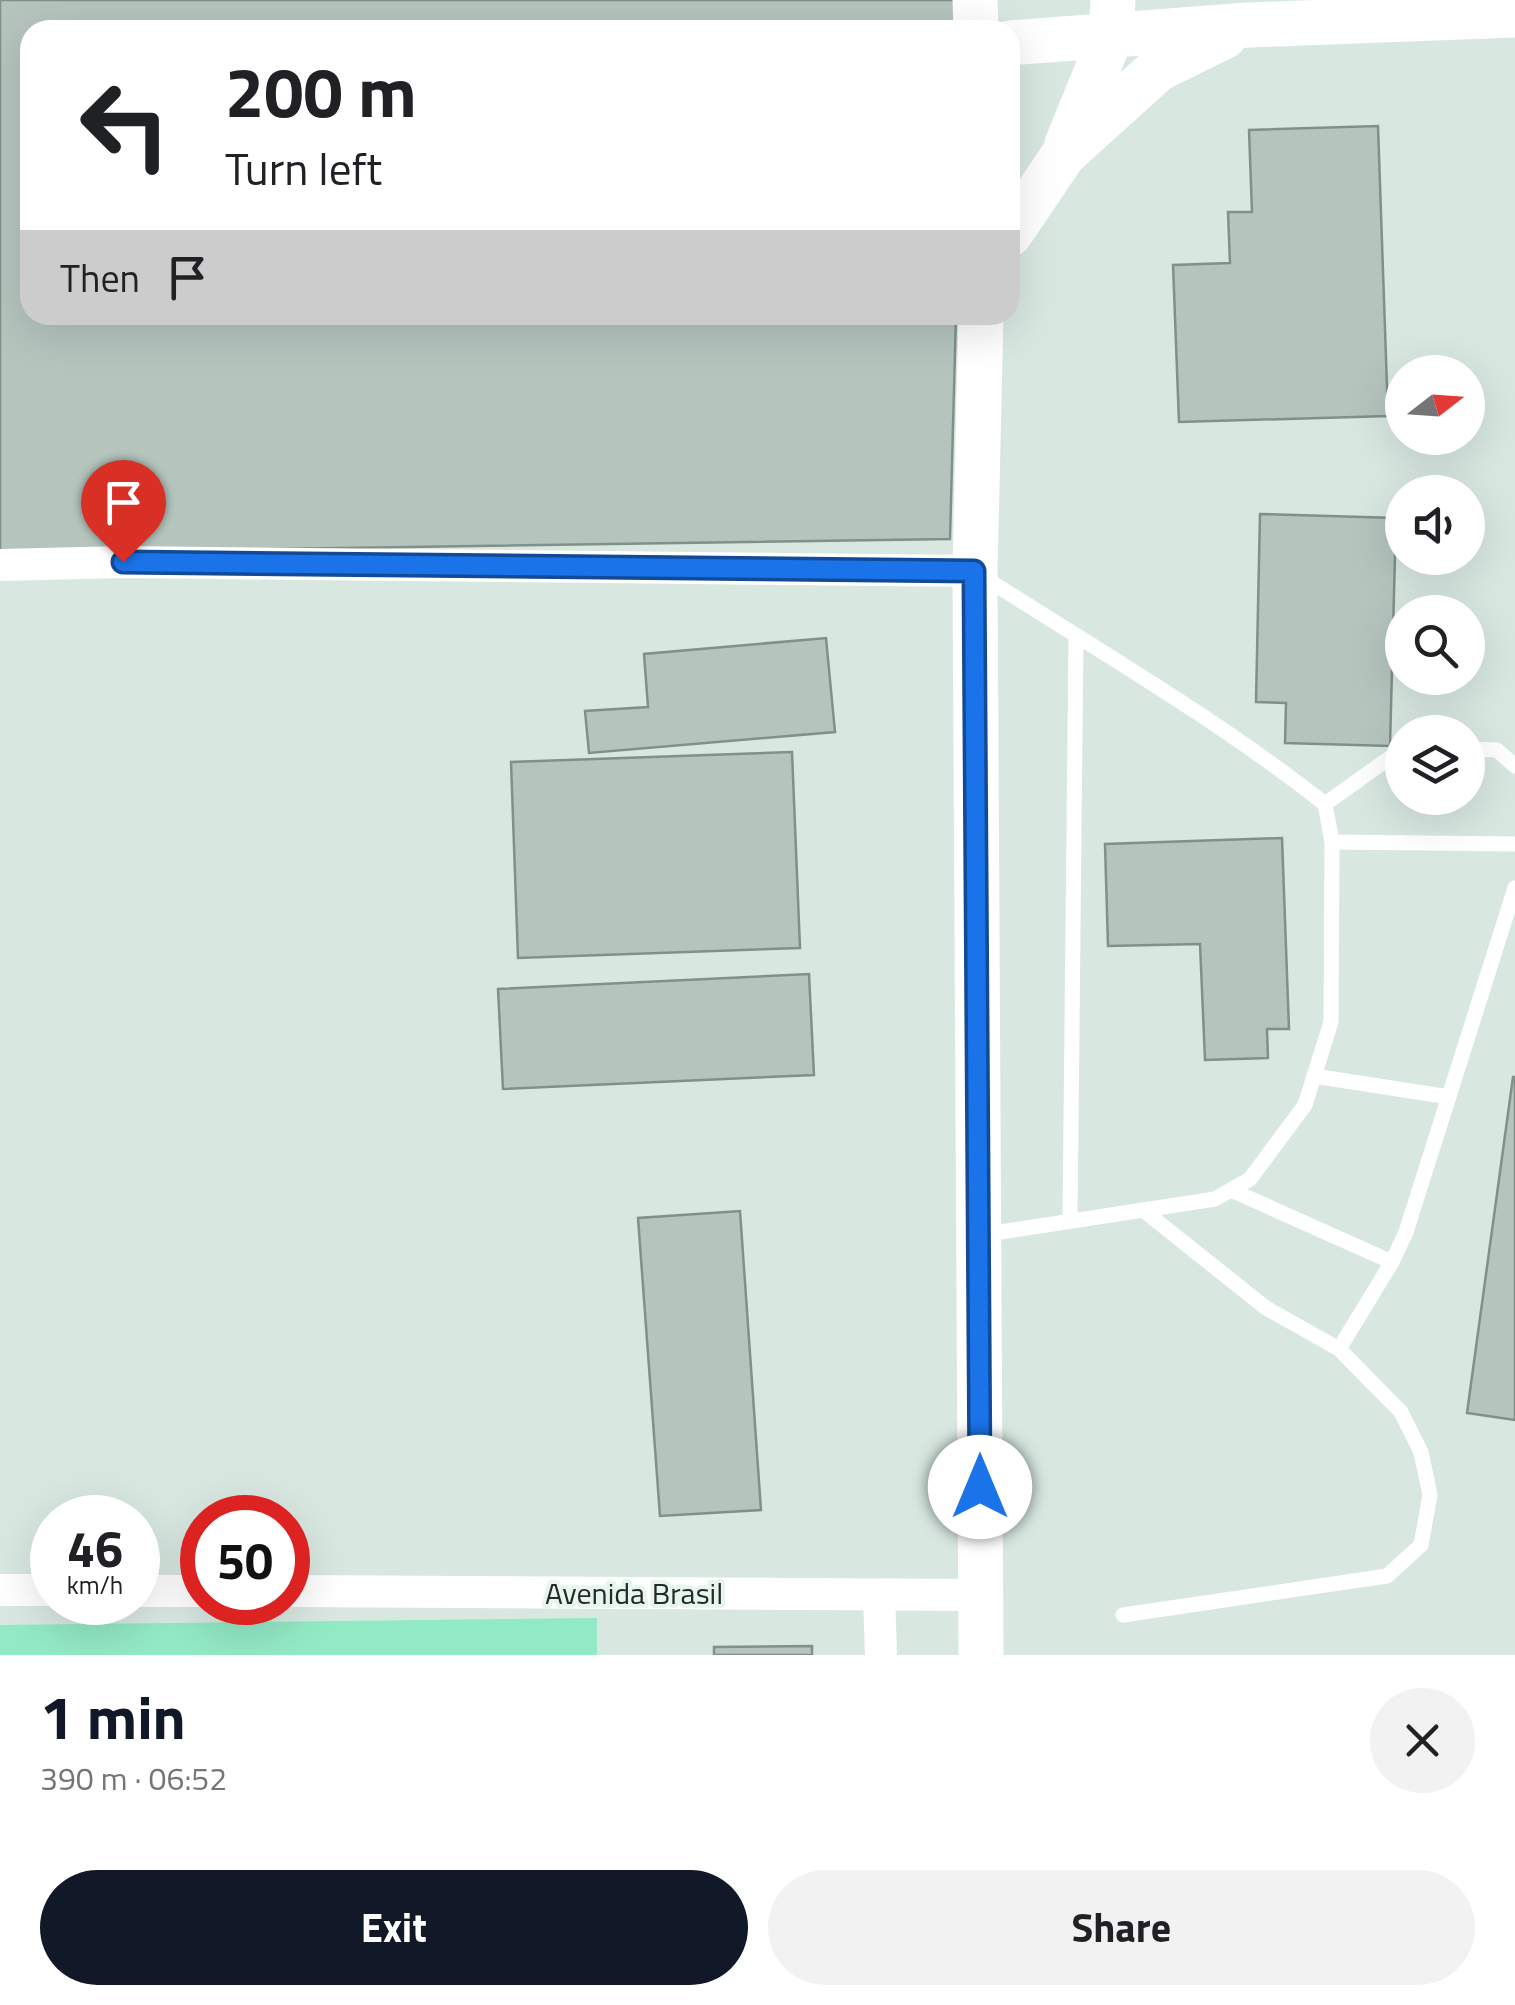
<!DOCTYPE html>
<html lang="en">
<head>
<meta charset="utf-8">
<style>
  body { margin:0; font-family:"Titillium Web",sans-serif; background:#f2f2f2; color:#202124; height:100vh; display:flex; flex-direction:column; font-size:38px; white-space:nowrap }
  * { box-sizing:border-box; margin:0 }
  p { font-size:32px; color:#757577 }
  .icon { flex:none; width:55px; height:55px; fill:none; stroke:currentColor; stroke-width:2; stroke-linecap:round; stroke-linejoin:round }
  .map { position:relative; height:1655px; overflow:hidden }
  .drawer { display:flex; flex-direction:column; background:#fff; flex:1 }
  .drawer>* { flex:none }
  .top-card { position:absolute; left:20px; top:20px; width:1000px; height:305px; border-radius:30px; box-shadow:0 10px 40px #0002; background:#fff; color:#202124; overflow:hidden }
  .needle { width:65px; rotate:73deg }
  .controls { position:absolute; left:1385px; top:355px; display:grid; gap:20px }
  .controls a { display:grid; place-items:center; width:100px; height:100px; border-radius:50%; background:#fff; box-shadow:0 10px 40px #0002; font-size:50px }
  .speed { position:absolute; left:30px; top:1495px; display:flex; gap:20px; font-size:50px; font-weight:700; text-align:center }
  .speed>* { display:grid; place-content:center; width:130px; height:130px; border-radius:50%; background:#fff; box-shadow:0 10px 40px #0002; line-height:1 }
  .speed small { font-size:25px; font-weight:400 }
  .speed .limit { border:15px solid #d22; background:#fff; color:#111 }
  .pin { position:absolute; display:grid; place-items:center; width:85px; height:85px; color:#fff; margin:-102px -42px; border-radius:50% 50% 50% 0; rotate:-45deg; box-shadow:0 0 10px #0007 }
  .pin .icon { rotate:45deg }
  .me { position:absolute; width:110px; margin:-55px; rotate:0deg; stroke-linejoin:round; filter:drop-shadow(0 0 8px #0008) }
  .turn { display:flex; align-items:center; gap:35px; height:210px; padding:0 40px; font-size:45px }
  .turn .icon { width:130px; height:130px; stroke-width:2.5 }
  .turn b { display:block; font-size:70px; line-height:85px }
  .then { display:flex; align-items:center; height:95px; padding:0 40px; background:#0003; gap:20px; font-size:38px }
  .round { display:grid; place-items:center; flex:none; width:105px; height:105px; border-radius:52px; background:#f2f2f2 }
  .overview { display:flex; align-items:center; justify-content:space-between; height:170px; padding:0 40px }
  h1 { font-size:60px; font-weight:700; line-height:75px; color:#111827 }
  .action { display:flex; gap:20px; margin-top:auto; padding:20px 40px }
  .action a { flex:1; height:115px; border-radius:60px; background:#111827; color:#fff; font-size:40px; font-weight:700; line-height:115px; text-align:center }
  .action a+a { background:#f2f2f2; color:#202124 }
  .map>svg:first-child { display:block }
  .green { fill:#92e9c5 }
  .building { fill:#b5c5be; stroke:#819089; stroke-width:2.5 }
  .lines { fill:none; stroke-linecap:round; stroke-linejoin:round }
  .lane { stroke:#fff; stroke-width:15 }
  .street { stroke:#fff; stroke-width:32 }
  .secondary { stroke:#fff; stroke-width:45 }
  .route-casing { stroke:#114b97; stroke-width:25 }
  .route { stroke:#1a73e8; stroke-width:18 }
  .labels { text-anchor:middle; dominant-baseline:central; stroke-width:8; stroke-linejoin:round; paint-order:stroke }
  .street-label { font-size:30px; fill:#242a27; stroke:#e6f6ee }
</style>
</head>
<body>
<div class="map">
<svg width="1515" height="1655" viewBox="0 0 1515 1655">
  <rect width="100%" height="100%" fill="#d8e8e1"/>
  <path class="green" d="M597,1618V1655H0V1625Z"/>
  <g class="building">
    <path d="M0,0H963V30H30V315H956L950,539L0,553Z"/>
    <path d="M1378,126L1388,416L1179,422L1173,265L1230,263L1228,212H1252L1249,130Z"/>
    <path d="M1260,514L1396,518L1390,746L1285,743L1286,703L1256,702Z"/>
    <path d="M826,638L835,732L589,753L585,711L648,707L644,654Z"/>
    <path d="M792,752L800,948L518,958L511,762Z"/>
    <path d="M1282,838L1289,1029H1267L1268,1058L1205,1060L1200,944L1108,946L1105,844Z"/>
    <path d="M809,974L814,1075L503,1089L498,989Z"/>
    <path d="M1513,1077H1515V1420L1467,1413Z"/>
    <path d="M740,1211L761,1510L660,1516L638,1218Z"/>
    <path d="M812,1646V1655H714V1647Z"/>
  </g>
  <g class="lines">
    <g class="lane">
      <path d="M1468,749L1497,750L1515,766"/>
      <path d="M1325,804L1402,749"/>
      <path d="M1332,842L1515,844"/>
      <path d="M1314,1076L1449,1097"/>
      <path d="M1231,1190L1392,1262L1406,1232L1515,888"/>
      <path d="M1070,1221L1076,636"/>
      <path d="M981,1235L1215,1199L1250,1179L1305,1105L1331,1022L1332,842L1325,804C1217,719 1097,650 982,576"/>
      <path d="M1339,1349L1392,1262"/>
      <path d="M1123,1615L1387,1576L1421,1545L1430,1495L1421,1452L1401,1412L1339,1349L1266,1308L1143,1210"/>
    </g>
    <g class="street">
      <path d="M0,565L123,562L975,571"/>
      <path d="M0,1590H52"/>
      <path d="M138,1591H202"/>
      <path d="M288,1591L980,1595"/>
      <path d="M879,1595L881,1655"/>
    </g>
    <g class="secondary">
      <path d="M975,0L976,30"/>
      <path d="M1010,43L1248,25L1515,15"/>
      <path d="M1067,144L1111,36L1113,0"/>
      <path d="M1010,234L1064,154L1158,69L1225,36"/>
      <path d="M981,315L975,571L981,1655"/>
    </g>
  </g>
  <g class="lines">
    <defs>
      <path id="route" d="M123,562L974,571L980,1487"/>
    </defs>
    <use href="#route" class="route-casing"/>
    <use href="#route" class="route"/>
  </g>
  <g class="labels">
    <g class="street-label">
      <text x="634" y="1593">Avenida Brasil</text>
    </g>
  </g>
</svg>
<div class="controls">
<a><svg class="needle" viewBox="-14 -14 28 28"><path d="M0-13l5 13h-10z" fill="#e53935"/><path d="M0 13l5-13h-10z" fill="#757577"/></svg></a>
<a><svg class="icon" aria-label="sound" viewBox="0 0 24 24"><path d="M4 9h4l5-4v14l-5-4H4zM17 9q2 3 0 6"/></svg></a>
<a><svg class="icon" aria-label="search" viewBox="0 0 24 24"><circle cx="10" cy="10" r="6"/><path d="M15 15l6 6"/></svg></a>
<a><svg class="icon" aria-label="layers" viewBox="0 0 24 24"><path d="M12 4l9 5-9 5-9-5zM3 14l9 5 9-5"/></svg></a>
</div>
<div class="speed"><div>46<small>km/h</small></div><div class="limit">50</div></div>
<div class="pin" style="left:123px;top:562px;background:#d93025"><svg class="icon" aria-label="arrive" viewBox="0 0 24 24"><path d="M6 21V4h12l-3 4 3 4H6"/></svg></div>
<svg class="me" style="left:980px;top:1487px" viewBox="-20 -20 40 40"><circle r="19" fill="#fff"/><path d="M0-13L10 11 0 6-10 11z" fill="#1a73e8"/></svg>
<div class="top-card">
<div class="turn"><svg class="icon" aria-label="left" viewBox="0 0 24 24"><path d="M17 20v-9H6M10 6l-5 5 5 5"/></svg><div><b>200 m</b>Turn left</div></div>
<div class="then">Then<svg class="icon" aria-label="arrive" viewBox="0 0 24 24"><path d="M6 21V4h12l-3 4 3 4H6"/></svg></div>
</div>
</div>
<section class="drawer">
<div class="overview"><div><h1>1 min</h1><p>390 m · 06:52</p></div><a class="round"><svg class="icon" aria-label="close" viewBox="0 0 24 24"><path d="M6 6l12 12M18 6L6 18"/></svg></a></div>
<div class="action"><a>Exit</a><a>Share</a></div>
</section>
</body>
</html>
